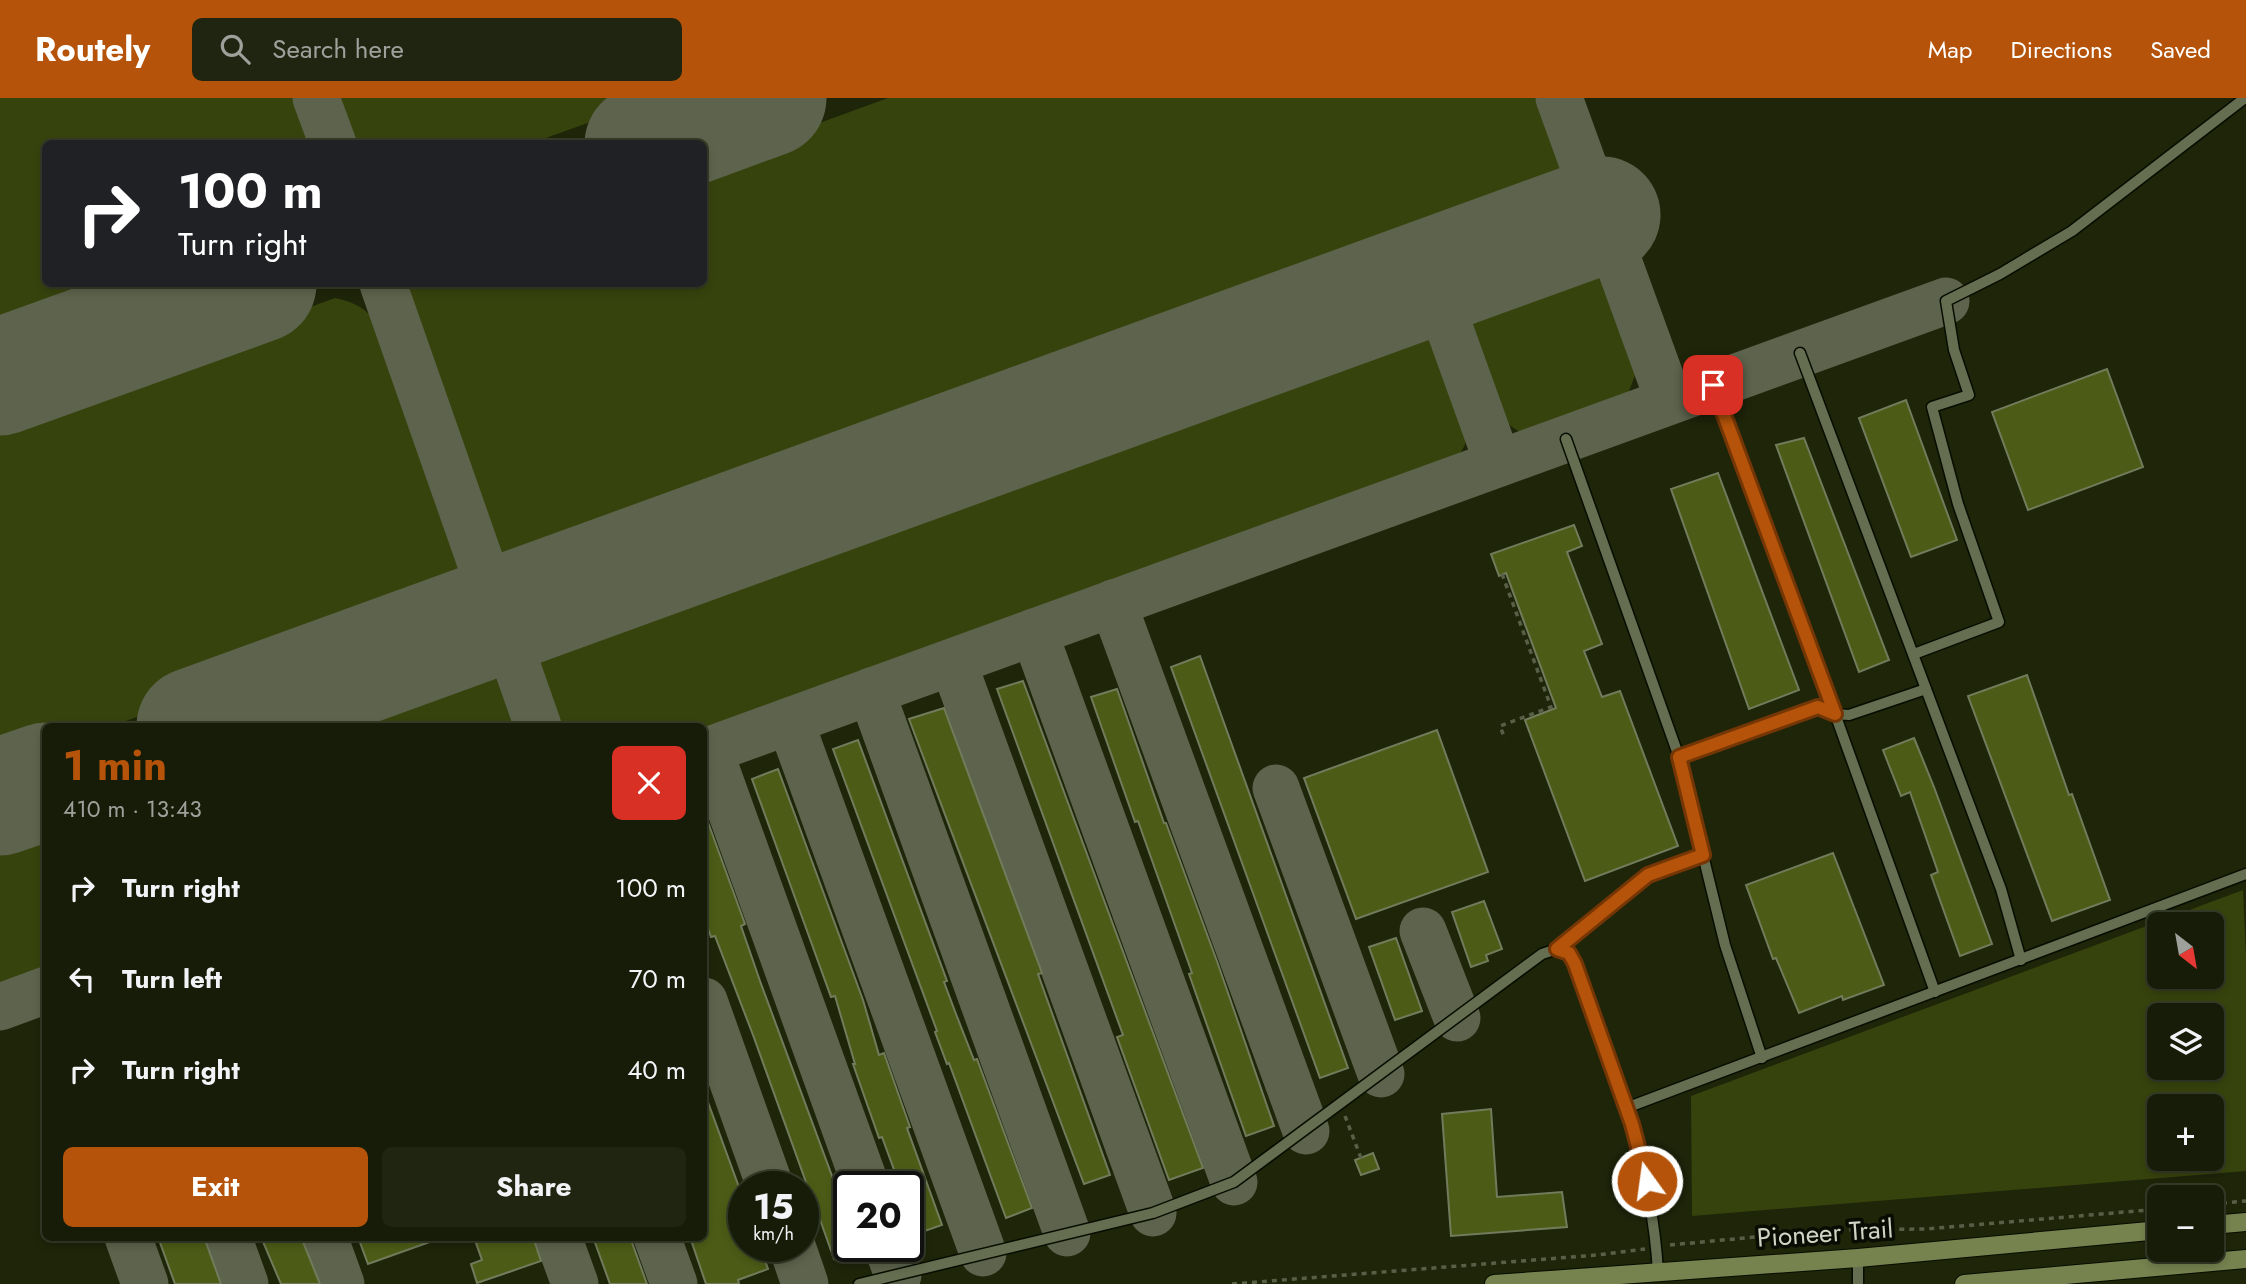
<!DOCTYPE html>
<html lang="en">
<head>
<meta charset="utf-8">
<style>
  body { margin:0; font-family:Jost,sans-serif; background:#1f2511; color:#f1f3f6; height:100vh; display:flex; flex-direction:column; font-size:26px; white-space:nowrap }
  * { box-sizing:border-box; margin:0 }
  p { font-size:23px; color:#9ea19b }
  .icon { flex:none; width:38px; height:38px; fill:none; stroke:currentColor; stroke-width:2; stroke-linecap:round; stroke-linejoin:round }
  .map { position:relative; flex:1; overflow:hidden }
  .panel { position:absolute; left:42px; top:625px; width:665px; height:518px; display:flex; flex-direction:column; background:#161c07; border-radius:10px; box-shadow:0 4px 10px #0003,0 0 0 2px #353a28 }
  .panel>* { flex:none }
  .guide { position:absolute; left:42px; top:42px; width:665px; height:147px; border-radius:10px; box-shadow:0 4px 10px #0003,0 0 0 2px #353a28; background:#202124; color:#fff; overflow:hidden }
  .needle { width:46px; rotate:149deg }
  .fabs { position:absolute; left:2147px; top:814px; display:grid; gap:14px }
  .fabs a { display:grid; place-items:center; width:77px; height:77px; border-radius:10px; background:#161c07; box-shadow:0 4px 10px #0003,0 0 0 2px #353a28; font-size:35px }
  .speed { position:absolute; left:728px; top:1073px; display:flex; gap:14px; font-size:35px; font-weight:700; text-align:center }
  .speed>* { display:grid; place-content:center; width:91px; height:91px; border-radius:50%; background:#161c07; box-shadow:0 4px 10px #0003,0 0 0 2px #353a28; line-height:1 }
  .speed small { font-size:18px; font-weight:400 }
  .speed .limit { border:4px solid #111; border-radius:10px; background:#fff; color:#111 }
  .pin { position:absolute; display:grid; place-items:center; width:60px; height:60px; color:#fff; margin:-30px; border-radius:14px; box-shadow:0 4px 10px #0006 }
  .me { position:absolute; width:77px; margin:-38px; rotate:346deg; stroke-linejoin:round; filter:drop-shadow(0 0 5px #0008) }
  .turn { display:flex; align-items:center; gap:24px; height:147px; padding:0 21px; font-size:32px }
  .turn .icon { width:91px; height:91px; stroke-width:2.5 }
  .turn b { display:block; font-size:49px; line-height:60px }
  .round { display:grid; place-items:center; flex:none; width:74px; height:74px; border-radius:10px; background:#1f2511 }
  .summary { display:flex; align-items:center; justify-content:space-between; height:119px; padding:0 21px }
  h1 { font-size:42px; font-weight:700; line-height:52px; color:#b45309 }
  .button { display:flex; gap:14px; margin-top:auto; padding:14px 21px }
  .button a { flex:1; height:80px; border-radius:10px; background:#b45309; color:#fff; font-size:28px; font-weight:700; line-height:80px; text-align:center }
  .button a+a { background:#1f2511; color:#f1f3f6 }
  ul { padding:0; list-style:none }
  li { display:flex; align-items:center; gap:21px; height:91px; padding:0 21px }
  li div { flex:1 }
  li b { display:block; font-size:26px }
  li em { font-style:normal }
  header { display:flex; align-items:center; gap:42px; box-sizing:border-box; height:98px; padding:0 35px; background:#b45309; color:#fff }
  header strong { font-size:33px }
  nav { display:flex; gap:38px; margin-inline-start:auto; font-size:24px }
  .search { width:490px; height:63px; background:#1f2511; display:flex; align-items:center; gap:18px; box-sizing:border-box; padding:0 24px; border-radius:10px; color:#9ea19b; font-size:26px }
  .map>svg:first-child { display:block }
  .green { fill:#37430d; fill-rule:evenodd }
  .lines { fill:none; stroke-linecap:round; stroke-linejoin:round }
  .taxiway { stroke:#5d634c; stroke-width:47 }
  .runway { stroke:#5d634c; stroke-width:117 }
  .building { fill:#4c5c16; stroke:#727b5c; stroke-width:2 }
  .service-casing { stroke:#080d00; stroke-width:13 }
  .secondary-casing { stroke:#080d00; stroke-width:20 }
  .path { stroke:#595f47; stroke-width:3.5; stroke-dasharray:5 5; stroke-linecap:butt }
  .service { stroke:#656e50; stroke-width:10 }
  .secondary { stroke:#76834f; stroke-width:18 }
  .route-casing { stroke:#753606; stroke-width:18 }
  .route { stroke:#b45309; stroke-width:12 }
  .labels { text-anchor:middle; dominant-baseline:central; stroke-width:7; stroke-linejoin:round; paint-order:stroke }
  .street-label { font-size:26px; fill:#cfd4c4; stroke:#090c03 }
</style>
</head>
<body>
<header>
<strong>Routely</strong>
<div class="search"><svg class="icon" aria-label="search" viewBox="0 0 24 24"><circle cx="10" cy="10" r="6"/><path d="M15 15l6 6"/></svg>Search here</div>
<nav><a>Map</a><a>Directions</a><a>Saved</a></nav>
</header>
<div class="map">
<svg width="2246" height="1186" viewBox="0 0 2246 1186">
  <rect width="100%" height="100%" fill="#1e2509"/>
  <g class="green">
    <path d="M0,0H296L313,45L46,46V186H144L0,238Z"/>
    <path d="M331,0H657L532,45L348,46Z"/>
    <path d="M888,0H1541C1548,20 1567,56 1565,76C1563,90 1552,100 1544,110L538,473C517,474 508,467 495,452L410,216L408,198L412,186H704V67Z"/>
    <path d="M1565,165H1584L1598,172L1609,187L1638,269L1628,296L1613,308L1546,333H1518L1498,319L1468,234L1471,211L1488,192Z"/>
    <path d="M335,200C358,205 368,212 381,231L463,460C467,488 461,496 436,510L112,628H46L45,652L0,669V323Z"/>
    <path d="M1396,226C1410,227 1420,229 1430,240C1442,252 1470,326 1466,343C1463,354 1455,362 1447,369L704,639V628H560C552,606 532,572 542,549C545,542 551,537 556,532Z"/>
    <path d="M472,562C513,572 511,593 524,628H290Z"/>
    <path d="M45,716V878L0,895V733Z"/>
    <path d="M2243,792L2246,858V1073L1692,1118L1691,998ZM2160,826H2212V878H2160ZM2160,917H2212V970H2160ZM2160,1008H2212V1060H2160Z"/>
  </g>
  <g class="lines">
    <g class="taxiway">
      <path d="M316,0L333,46"/>
      <path d="M1559,0L1669,303"/>
      <path d="M1431,179L1498,365"/>
      <path d="M383,186L538,628"/>
      <path d="M1113,505L1306,1033"/>
      <path d="M1034,534L1234,1084"/>
      <path d="M953,564L1153,1115"/>
      <path d="M871,593L1067,1135"/>
      <path d="M790,623L983,1155"/>
      <path d="M709,652L866,1088"/>
      <path d="M704,654L1946,203"/>
      <path d="M1276,690L1381,976"/>
      <path d="M1423,833L1457,920"/>
      <path d="M704,903L770,1088"/>
      <path d="M0,909L46,892"/>
      <path d="M128,1139L145,1186"/>
      <path d="M228,1139L245,1186"/>
      <path d="M324,1139L341,1186"/>
      <path d="M558,1139L575,1186"/>
      <path d="M657,1139L674,1186"/>
      <path d="M792,1148L805,1186"/>
      <path d="M887,1148L898,1177"/>
    </g>
    <g class="runway">
      <path d="M643,46L768,0"/>
      <path d="M0,279L258,186"/>
      <path d="M195,628L1602,117"/>
      <path d="M0,699L46,683"/>
    </g>
  </g>
  <g class="building">
    <path d="M2107,271L2143,369L2028,412L1992,314Z"/>
    <path d="M1906,302L1957,442L1911,459L1859,320Z"/>
    <path d="M1804,340L1889,562L1859,574L1776,347Z"/>
    <path d="M1718,375L1799,592L1749,611L1671,391Z"/>
    <path d="M1574,427L1582,448L1567,454L1602,546L1584,553L1602,599L1620,593L1678,748L1585,783L1525,622L1556,610L1506,475L1499,478L1491,456Z"/>
    <path d="M1200,558L1348,970L1320,980L1171,569Z"/>
    <path d="M2027,577L2069,697L2072,696L2110,802L2052,823L1968,598Z"/>
    <path d="M1023,583L1203,1070L1169,1082L1117,939L1123,937L997,591Z"/>
    <path d="M1117,591L1164,725H1166L1218,866L1274,1028L1246,1038L1189,876L1192,875L1138,723L1135,724L1091,599Z"/>
    <path d="M944,610L1042,875L1038,876L1110,1077L1084,1086L909,621Z"/>
    <path d="M1437,632L1488,774L1356,821L1304,680Z"/>
    <path d="M1914,640L1934,689L1992,846L1960,858L1931,777L1938,774L1910,694L1901,698L1883,652Z"/>
    <path d="M858,642L947,883L944,884L956,916L974,962L977,961L1032,1110L1006,1120L949,965L947,966L935,934L937,933L833,651Z"/>
    <path d="M778,671L863,902L879,957L884,955L910,1029L907,1030L942,1127L916,1136L908,1113V1088H900L882,1039L879,1040L853,966H855L835,898L831,899L752,681Z"/>
    <path d="M705,716L745,826L741,828L760,883L849,1124V1156L834,1161L818,1116L812,1118L802,1088L807,1087L753,937L715,838L711,839L704,819Z"/>
    <path d="M1833,755L1884,887L1843,902L1842,898L1799,915L1776,860L1773,861L1746,787Z"/>
    <path d="M1484,803L1502,851L1486,857L1488,863L1471,869L1452,814Z"/>
    <path d="M1396,840L1422,913L1395,922L1369,849Z"/>
    <path d="M704,996H705L744,1103V1148H760L768,1171L738,1182L739,1186H706L690,1139H704V1089L707,1088L704,1077Z"/>
    <path d="M1491,1011L1497,1099L1562,1094L1567,1129L1451,1138L1442,1016Z"/>
    <path d="M1373,1055L1379,1071L1361,1077L1355,1062Z"/>
    <path d="M158,1139H204L221,1186H175Z"/>
    <path d="M261,1139H301L320,1186H281Z"/>
    <path d="M358,1139H438V1141L368,1166Z"/>
    <path d="M491,1139H533L541,1163L477,1185L471,1166L482,1162L476,1145Z"/>
    <path d="M593,1139H630L647,1186H610Z"/>
  </g>
  <g class="lines">
    <defs>
      <g id="service">
        <path d="M1800,255L2001,791L2021,862"/>
        <path d="M1713,287L1774,446L1935,894"/>
        <path d="M1566,341L1679,659L1725,847L1762,960"/>
        <path d="M1914,556L1999,524L1958,406L1932,309L1969,297L1954,252L1946,203L2000,176L2072,133L2245,0"/>
        <path d="M1679,659L1817,609L1835,616L1849,617L1926,591"/>
        <path d="M1557,851L1569,855L1575,866C1613,965 1652,1067 1658,1174"/>
        <path d="M1626,1010L2246,776"/>
        <path d="M1858,1160V1186"/>
        <path d="M859,1186L1153,1115L1234,1084L1542,856L1557,851L1648,777L1703,757"/>
      </g>
      <g id="secondary">
        <path d="M2212,1127L2246,1124"/>
        <path d="M1494,1186L1858,1160L2160,1132"/>
        <path d="M1964,1186L2246,1161"/>
      </g>
    </defs>
    <use href="#service" class="service-casing"/>
    <use href="#secondary" class="secondary-casing"/>
    <g class="path">
      <path d="M1502,476L1551,609L1500,628L1505,641"/>
      <path d="M1345,1018L1361,1060"/>
      <path d="M2212,1106L2246,1103"/>
      <path d="M1670,1147L1830,1132L1926,1131L2160,1111"/>
      <path d="M1232,1186L1597,1157L1645,1151"/>
    </g>
    <use href="#service" class="service"/>
    <use href="#secondary" class="secondary"/>
  </g>
  <g class="lines">
    <defs>
      <path id="route" d="M1647,1083L1632,1026L1575,866L1569,855L1557,851L1648,777L1703,757L1679,659L1818,609L1835,616L1713,287"/>
    </defs>
    <use href="#route" class="route-casing"/>
    <use href="#route" class="route"/>
  </g>
  <g class="labels">
    <g class="street-label">
      <text transform="translate(1825 1135) rotate(-4)">Pioneer Trail</text>
    </g>
  </g>
</svg>
<div class="fabs">
<a><svg class="needle" viewBox="-14 -14 28 28"><path d="M0-13l5 13h-10z" fill="#e53935"/><path d="M0 13l5-13h-10z" fill="#9ea19b"/></svg></a>
<a><svg class="icon" aria-label="layers" viewBox="0 0 24 24"><path d="M12 4l9 5-9 5-9-5zM3 14l9 5 9-5"/></svg></a>
<a>+</a>
<a>−</a>
</div>
<div class="speed"><div>15<small>km/h</small></div><div class="limit">20</div></div>
<div class="pin" style="left:1713px;top:287px;background:#d93025"><svg class="icon" aria-label="arrive" viewBox="0 0 24 24"><path d="M6 21V4h12l-3 4 3 4H6"/></svg></div>
<svg class="me" style="left:1647px;top:1083px" viewBox="-20 -20 40 40"><circle r="17" fill="#b45309" stroke="#fff" stroke-width="3"/><path d="M0-11L8 9 0 5-8 9z" fill="#fff"/></svg>
<div class="guide">
<div class="turn"><svg class="icon" aria-label="right" viewBox="0 0 24 24"><path d="M7 20v-9h11M14 6l5 5-5 5"/></svg><div><b>100 m</b>Turn right</div></div>
</div>
<section class="panel">
<div class="summary"><div><h1>1 min</h1><p>410 m · 13:43</p></div><a class="round" style="background:#d93025;color:#fff"><svg class="icon" aria-label="close" viewBox="0 0 24 24"><path d="M6 6l12 12M18 6L6 18"/></svg></a></div>
<ul>
<li><svg class="icon" aria-label="right" viewBox="0 0 24 24"><path d="M7 20v-9h11M14 6l5 5-5 5"/></svg><div><b>Turn right</b></div><em>100 m</em></li>
<li><svg class="icon" aria-label="left" viewBox="0 0 24 24"><path d="M17 20v-9H6M10 6l-5 5 5 5"/></svg><div><b>Turn left</b></div><em>70 m</em></li>
<li><svg class="icon" aria-label="right" viewBox="0 0 24 24"><path d="M7 20v-9h11M14 6l5 5-5 5"/></svg><div><b>Turn right</b></div><em>40 m</em></li>
</ul>
<div class="button"><a>Exit</a><a>Share</a></div>
</section>
</div>
</body>
</html>
